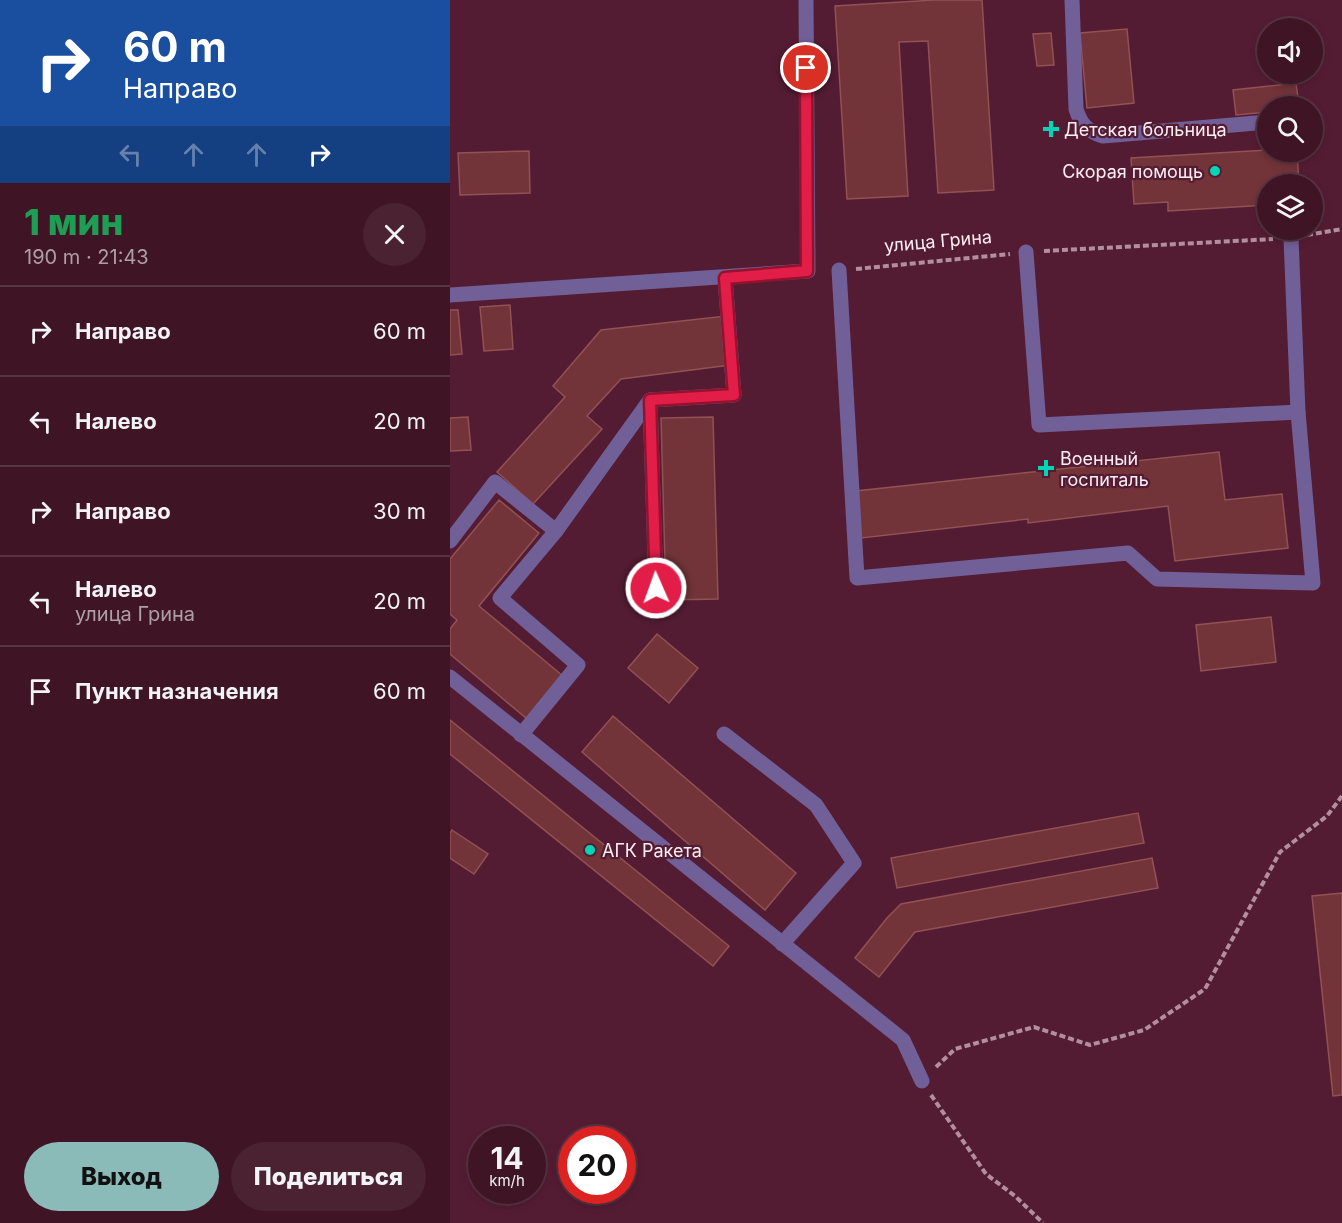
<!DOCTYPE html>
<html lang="ru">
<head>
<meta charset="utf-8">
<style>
  body { margin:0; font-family:Inter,sans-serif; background:#4a2232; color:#f1f3f6; height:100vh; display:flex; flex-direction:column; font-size:22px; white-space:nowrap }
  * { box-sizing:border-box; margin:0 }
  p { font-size:20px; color:#ad9fa7 }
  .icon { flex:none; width:33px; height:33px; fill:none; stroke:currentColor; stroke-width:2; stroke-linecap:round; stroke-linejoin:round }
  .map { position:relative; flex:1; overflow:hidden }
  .sheet { display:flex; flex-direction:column; background:#3f1526; width:450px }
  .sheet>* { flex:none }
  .banner { background:#1a4fa0; color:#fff; overflow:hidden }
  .tools { position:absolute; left:807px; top:18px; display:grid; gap:12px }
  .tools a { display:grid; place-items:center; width:66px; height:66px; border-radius:50%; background:#3f1526; box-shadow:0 3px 9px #0003,0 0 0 2px #583443; font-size:30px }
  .speed { position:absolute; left:18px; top:1126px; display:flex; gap:12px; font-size:30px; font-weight:700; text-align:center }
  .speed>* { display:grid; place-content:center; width:78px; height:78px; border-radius:50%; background:#3f1526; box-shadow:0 3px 9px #0003,0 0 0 2px #583443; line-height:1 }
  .speed small { font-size:15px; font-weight:400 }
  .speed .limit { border:9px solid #d22; background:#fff; color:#111 }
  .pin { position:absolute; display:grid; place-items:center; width:51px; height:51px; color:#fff; margin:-26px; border:3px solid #fff; border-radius:50%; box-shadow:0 2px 6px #0007 }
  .me { position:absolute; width:66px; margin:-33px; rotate:358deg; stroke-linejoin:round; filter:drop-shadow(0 0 4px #0008) }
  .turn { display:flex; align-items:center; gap:21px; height:126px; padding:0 24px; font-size:27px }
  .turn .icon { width:78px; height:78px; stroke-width:2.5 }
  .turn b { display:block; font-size:42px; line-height:51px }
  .lanes { display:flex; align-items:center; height:57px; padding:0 24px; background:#0003; justify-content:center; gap:30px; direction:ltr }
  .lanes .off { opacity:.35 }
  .round { display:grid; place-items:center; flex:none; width:63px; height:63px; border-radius:32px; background:#4a2232 }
  .summary { display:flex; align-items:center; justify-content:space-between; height:102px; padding:0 24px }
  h1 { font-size:36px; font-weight:800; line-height:45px; color:#1e9e55 }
  .button { display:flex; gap:12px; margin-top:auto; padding:12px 24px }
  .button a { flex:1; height:69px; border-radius:36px; background:#8bbbb9; color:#111; font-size:24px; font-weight:800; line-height:69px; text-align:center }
  .button a+a { background:#4a2232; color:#f1f3f6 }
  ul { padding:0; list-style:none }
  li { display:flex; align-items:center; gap:18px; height:90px; padding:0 24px; border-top:2px solid #583443 }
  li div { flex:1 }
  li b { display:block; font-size:22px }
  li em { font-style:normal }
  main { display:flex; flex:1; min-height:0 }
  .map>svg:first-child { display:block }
  .building { fill:#723438; stroke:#925154; stroke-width:1.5 }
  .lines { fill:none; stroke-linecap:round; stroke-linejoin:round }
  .path { stroke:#b18f9c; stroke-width:4; stroke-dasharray:6 3; stroke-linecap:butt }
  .minor { stroke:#715f98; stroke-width:15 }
  .route-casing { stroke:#92132f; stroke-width:15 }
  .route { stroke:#e11d48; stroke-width:10 }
  .poi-dot { fill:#03d5b6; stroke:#541c33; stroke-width:2 }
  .labels { text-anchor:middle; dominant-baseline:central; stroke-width:4.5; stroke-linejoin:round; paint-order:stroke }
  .poi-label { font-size:18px; fill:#fdeef2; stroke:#541c33; text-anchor:start }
  .street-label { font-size:18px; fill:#fdeef2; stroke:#541c33 }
</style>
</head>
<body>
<main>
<section class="sheet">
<div class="banner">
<div class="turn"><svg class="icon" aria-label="right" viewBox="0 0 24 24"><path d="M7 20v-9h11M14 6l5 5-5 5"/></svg><div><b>60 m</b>Направо</div></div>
<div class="lanes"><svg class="icon off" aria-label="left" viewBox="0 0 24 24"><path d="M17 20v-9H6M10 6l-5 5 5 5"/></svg><svg class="icon off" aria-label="ahead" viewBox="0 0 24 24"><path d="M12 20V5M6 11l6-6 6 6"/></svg><svg class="icon off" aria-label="ahead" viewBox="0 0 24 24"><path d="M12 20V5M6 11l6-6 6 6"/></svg><svg class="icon" aria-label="right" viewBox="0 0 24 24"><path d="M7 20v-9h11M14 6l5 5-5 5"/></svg></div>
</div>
<div class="summary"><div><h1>1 мин</h1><p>190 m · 21:43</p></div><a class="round"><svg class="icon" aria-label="close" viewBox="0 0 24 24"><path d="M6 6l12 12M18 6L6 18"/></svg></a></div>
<ul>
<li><svg class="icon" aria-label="right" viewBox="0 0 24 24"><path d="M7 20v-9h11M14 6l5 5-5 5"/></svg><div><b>Направо</b></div><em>60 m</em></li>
<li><svg class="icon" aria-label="left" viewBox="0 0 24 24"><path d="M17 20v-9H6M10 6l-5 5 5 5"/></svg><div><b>Налево</b></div><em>20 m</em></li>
<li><svg class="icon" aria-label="right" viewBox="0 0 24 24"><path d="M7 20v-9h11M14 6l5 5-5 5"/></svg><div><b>Направо</b></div><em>30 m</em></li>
<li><svg class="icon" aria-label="left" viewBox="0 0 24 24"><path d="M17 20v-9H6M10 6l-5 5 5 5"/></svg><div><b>Налево</b><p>улица Грина</p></div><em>20 m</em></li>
<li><svg class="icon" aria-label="arrive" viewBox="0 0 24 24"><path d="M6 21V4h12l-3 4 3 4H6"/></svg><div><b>Пункт назначения</b></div><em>60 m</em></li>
</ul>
<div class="button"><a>Выход</a><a>Поделиться</a></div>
</section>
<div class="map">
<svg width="892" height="1223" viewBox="0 0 892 1223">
  <rect width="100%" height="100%" fill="#541c33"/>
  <g class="building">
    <path d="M485,0H532L544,190L488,193L478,41L449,42L458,196L397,199L385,6Z"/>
    <path d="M677,29L684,103L637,108L630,33Z"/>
    <path d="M601,33L604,65L587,66L583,34Z"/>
    <path d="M846,83L849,106H818V112L786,115L783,90Z"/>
    <path d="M818,150L847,152L849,184H818V205L718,211V202L684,204L681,158Z"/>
    <path d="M79,151L80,193L10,195L8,153Z"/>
    <path d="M60,305L63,349L34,351L30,307Z"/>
    <path d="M0,310H8L12,354L0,355Z"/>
    <path d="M276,316L280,365L171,379L137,416L152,429L83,504L47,472L115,397L103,386L151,330Z"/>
    <path d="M18,417L21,450L0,451V418Z"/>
    <path d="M263,417L268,599L216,600L211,418Z"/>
    <path d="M769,452L775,500L832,494L838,548L725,561L718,506L578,523V519L411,538L406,491Z"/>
    <path d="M49,500L89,533L29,606L113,676L77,719L0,654V629L7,620L0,614V559Z"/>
    <path d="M821,617L826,662L751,671L746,625Z"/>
    <path d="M207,634L248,668L219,703L178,668Z"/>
    <path d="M163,716L346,873L315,910L132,752Z"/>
    <path d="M0,720L279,946L263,966L0,754Z"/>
    <path d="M688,813L694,843L447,888L441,858Z"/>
    <path d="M2,830L38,854L24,874L0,858V833Z"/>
    <path d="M702,858L708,888L465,932L429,977L405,958L437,918L451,904Z"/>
    <path d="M892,893V1095L883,1096L862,896Z"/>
  </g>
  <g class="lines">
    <g class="path">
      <path d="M857,235L892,229"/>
      <path d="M594,251L823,239"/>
      <path d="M406,269L560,254"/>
      <path d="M486,1067L505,1049L584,1027L640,1045L694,1030L755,989L830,852L877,816L892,796"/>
      <path d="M481,1095L536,1174L565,1196L593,1223"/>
    </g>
    <g class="minor">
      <path d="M622,0L626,109C631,125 637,131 653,136L818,122"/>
      <path d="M576,252L589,425L848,412"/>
      <path d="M389,270L407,578L678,553L707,579L863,583L848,412L841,238"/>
      <path d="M0,295L358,271L356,0"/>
      <path d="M200,400L206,588"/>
      <path d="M0,541L45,482L106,531"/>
      <path d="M0,677L453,1040L472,1081"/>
      <path d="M274,734L366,805L404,863L332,944"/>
      <path d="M71,735L128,665L50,598L106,531L200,400L284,395L275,278"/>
    </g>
  </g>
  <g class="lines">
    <defs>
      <path id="route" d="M206,588L200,400L284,395L275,278L357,271L356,68"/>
    </defs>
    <use href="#route" class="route-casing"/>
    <use href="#route" class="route"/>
  </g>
  <g class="poi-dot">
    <path d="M598 120h6v6h6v6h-6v6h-6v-6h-6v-6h6z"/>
    <circle cx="765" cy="171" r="6"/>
    <path d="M593 459h6v6h6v6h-6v6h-6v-6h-6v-6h6z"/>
    <circle cx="140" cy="850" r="6"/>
  </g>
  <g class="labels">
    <g class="poi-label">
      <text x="614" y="129">Детская больница</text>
      <text x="753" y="171" text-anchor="end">Скорая помощь</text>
      <text x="610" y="458">Военный<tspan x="610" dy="21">госпиталь</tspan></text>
      <text x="152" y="850">АГК Ракета</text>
    </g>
    <g class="street-label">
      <text transform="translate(488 241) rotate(-5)">улица Грина</text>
    </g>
  </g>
</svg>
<div class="tools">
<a><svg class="icon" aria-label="sound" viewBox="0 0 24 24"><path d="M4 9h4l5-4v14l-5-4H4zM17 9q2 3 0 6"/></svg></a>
<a><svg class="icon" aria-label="search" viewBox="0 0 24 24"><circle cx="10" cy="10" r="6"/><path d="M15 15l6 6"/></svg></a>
<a><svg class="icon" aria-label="layers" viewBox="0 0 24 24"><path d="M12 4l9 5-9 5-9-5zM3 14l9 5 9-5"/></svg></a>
</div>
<div class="speed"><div>14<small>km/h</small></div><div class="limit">20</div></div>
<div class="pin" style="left:356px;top:68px;background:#d93025"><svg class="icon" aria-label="arrive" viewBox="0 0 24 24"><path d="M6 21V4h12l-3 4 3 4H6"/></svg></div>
<svg class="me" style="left:206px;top:588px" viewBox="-20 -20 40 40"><circle r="17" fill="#e11d48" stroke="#fff" stroke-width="3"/><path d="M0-11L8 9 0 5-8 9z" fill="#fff"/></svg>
</div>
</main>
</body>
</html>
